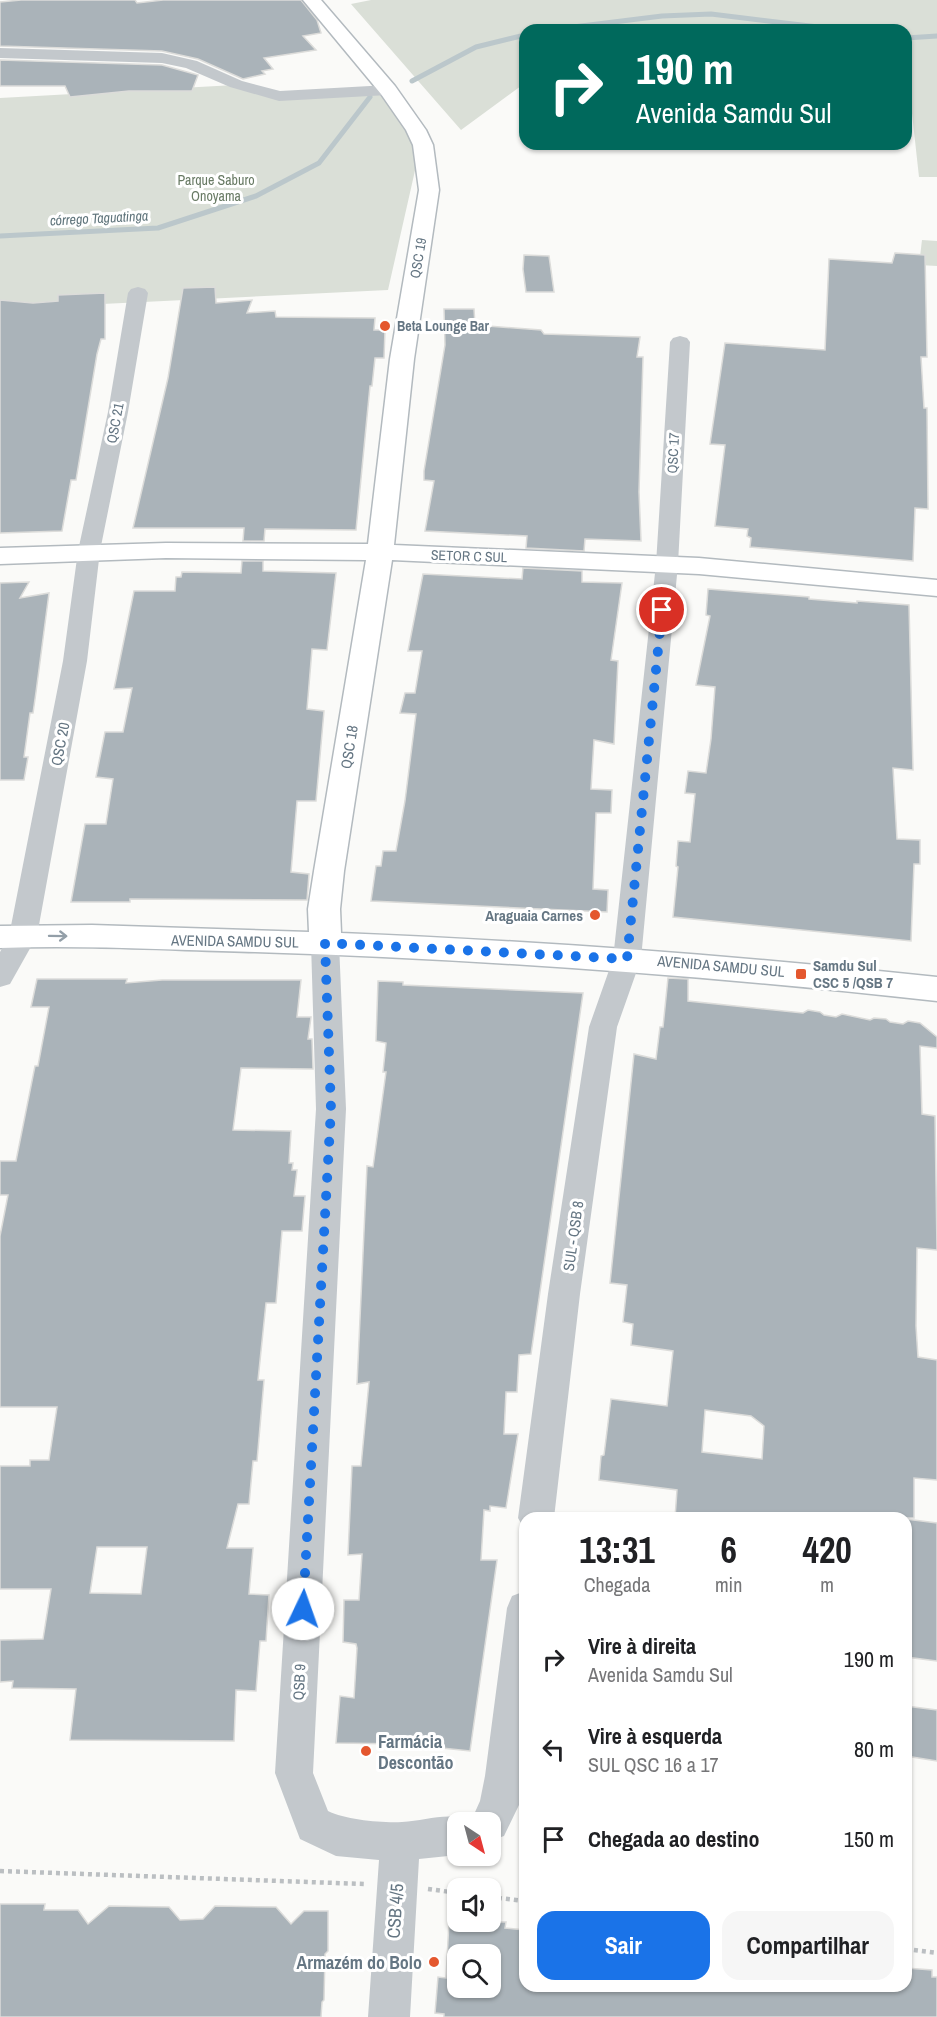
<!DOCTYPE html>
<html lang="pt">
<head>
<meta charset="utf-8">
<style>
  body { margin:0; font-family:"Archivo Narrow",sans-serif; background:#f6f6f6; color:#202124; height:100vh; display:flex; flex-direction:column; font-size:22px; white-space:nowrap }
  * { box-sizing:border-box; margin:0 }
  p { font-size:20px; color:#757577 }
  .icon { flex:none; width:33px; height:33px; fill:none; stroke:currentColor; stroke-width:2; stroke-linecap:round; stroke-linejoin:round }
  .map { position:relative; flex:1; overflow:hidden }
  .sheet { position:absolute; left:519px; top:1512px; width:393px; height:480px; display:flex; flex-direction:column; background:#fff; border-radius:18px; box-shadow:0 2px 4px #0004 }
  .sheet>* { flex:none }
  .hud { position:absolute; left:519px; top:24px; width:393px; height:126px; border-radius:18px; box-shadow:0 2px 4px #0004; background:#00695c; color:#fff; overflow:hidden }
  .needle { width:39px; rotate:144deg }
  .controls { position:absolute; left:447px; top:1812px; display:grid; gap:12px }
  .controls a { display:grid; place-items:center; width:54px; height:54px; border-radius:12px; background:#fff; box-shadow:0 2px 4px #0004; font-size:30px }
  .pin { position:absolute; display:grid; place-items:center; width:51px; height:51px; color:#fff; margin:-26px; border:3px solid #fff; border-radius:50%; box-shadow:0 2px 6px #0007 }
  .me { position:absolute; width:66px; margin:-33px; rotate:3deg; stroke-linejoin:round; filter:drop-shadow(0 0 4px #0008) }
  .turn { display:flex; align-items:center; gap:21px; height:126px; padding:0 18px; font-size:27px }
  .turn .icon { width:78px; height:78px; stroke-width:2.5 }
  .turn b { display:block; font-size:42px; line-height:51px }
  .eta { display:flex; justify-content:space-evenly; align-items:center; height:102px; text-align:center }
  .eta b { font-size:36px; font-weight:800; line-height:42px }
  .action { display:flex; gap:12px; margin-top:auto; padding:12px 18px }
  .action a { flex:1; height:69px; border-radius:18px; background:#1a73e8; color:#fff; font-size:24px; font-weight:800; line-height:69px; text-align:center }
  .action a+a { background:#f6f6f6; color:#202124 }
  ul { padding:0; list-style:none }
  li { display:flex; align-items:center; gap:18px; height:90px; padding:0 18px }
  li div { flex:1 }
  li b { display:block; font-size:22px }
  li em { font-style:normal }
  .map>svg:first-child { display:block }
  .green { fill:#dadfd7 }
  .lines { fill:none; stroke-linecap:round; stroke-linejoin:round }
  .stream { stroke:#bbc7cb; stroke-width:5 }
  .building { fill:#aab3b9; stroke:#dcdcda; stroke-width:1.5; fill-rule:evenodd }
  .secondary-casing { stroke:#b3babf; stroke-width:3 }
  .path { stroke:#bbbfc2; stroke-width:4.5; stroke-dasharray:4 4; stroke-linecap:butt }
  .street { fill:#c3c8cc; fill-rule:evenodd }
  .secondary { fill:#fff; fill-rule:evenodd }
  .oneway { stroke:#939fa8 }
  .route { stroke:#1a73e8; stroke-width:10; stroke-dasharray:0 18 }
  .poi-dot { fill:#e4572e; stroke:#fff; stroke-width:2 }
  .labels { text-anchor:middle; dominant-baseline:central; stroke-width:6; stroke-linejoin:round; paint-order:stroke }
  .far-park-label { font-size:14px; fill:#687a64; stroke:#fff }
  .far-water-label { font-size:14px; font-style:italic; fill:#60757c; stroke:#fff }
  .far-street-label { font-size:14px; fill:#657683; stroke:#fff }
  .far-poi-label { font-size:14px; font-weight:bold; fill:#657683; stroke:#fff; text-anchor:start }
  .street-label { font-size:15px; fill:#657683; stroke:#fff }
  .poi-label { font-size:15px; font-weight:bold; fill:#657683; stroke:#fff; text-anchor:end }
  .near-poi-label { font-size:18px; font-weight:bold; fill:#657683; stroke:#fff; text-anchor:start }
  .near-street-label { font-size:18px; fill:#657683; stroke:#fff }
</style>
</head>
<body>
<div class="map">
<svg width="937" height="2017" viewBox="0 0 937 2017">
  <rect width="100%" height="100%" fill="#fafaf8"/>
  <g class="green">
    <path d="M371,0H937V177H919L906,59V30H525V83L461,130L351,4Z"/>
    <path d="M235,85L256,94L387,90L421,144L388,290L0,309V98Z"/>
    <path d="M922,240L937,241V266L919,265Z"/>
  </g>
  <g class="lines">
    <g class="stream">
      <path d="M549,30L662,16L711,14L843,30"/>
      <path d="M906,38L937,36"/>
      <path d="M412,81L476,47L525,35"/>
      <path d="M0,236L158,228L256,196L319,163L370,97"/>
    </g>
  </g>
  <g class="building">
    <path d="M21,0H135L137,3L163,0H301L317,20L321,33L303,36L316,50L264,58L273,69L262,71L265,74L243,79L198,59L162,51L0,46V2Z"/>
    <path d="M0,60L162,65L198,75L192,91H129L70,97L65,86H0Z"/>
    <path d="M895,253L925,255L927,357H921L924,408H927L928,509L915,508L913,561L750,547L751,538L747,536L748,529L715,526L725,445L710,444L725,343L825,350L829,259L892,263Z"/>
    <path d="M524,255L549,256L554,292H526L523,269Z"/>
    <path d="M215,287L216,303L252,300L247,313L275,311L276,317L375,318L374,330H385L384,358H375L372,386H370L356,530L265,529L264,541H243L244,528H133L168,378L183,288Z"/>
    <path d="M105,293V339H101L97,354L76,480H71L62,531L0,533V300L33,303L58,301V295Z"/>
    <path d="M444,309H474L475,325L541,330L544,334L640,337L637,357H643L639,492L641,541L585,539L584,551L526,548L527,536L425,531L434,481L424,480V471L445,345Z"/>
    <path d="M242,561H263V571L336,573L327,650L312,649L307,709L324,711L316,801H297L291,872L309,874L307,900L130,899V902H71L85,824H106L113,779L96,777L105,732H123L132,688L114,689L134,591H175L176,577H181L182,572L241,573Z"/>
    <path d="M523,568L582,571V582L622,583L611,660L618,661L614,744L594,740L591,789L612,790L611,813H596L593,889L608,890L607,912L371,901L376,866H381L383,851H396L405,801L416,714L400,713L405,693H415L422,651H408L423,574L522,579Z"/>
    <path d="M29,582L20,598L49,593L36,692L33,713H30L24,757H28L24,780H0V583Z"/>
    <path d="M708,589L809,597V599L857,603V601L909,605L913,770L893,768L897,839L920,840V864H914L911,941L673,917L678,867L676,866L678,841L690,842L695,794L685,793L688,771L706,773L711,739L715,687L696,685L710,616L706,615Z"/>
    <path d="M668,978L688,979V1001L803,1013L808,1010L820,1012L824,1015L836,1017L842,1014L870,1020L874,1018L886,1019L890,1022L903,1024L908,1021L920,1023L937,1037V1048L920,1046L922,1114L935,1116L937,1250L917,1248L916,1326L918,1357L937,1360V1480L914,1478V1518H675L677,1490L599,1480L601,1456L604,1455L611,1399L667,1406L673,1351L631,1345L633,1324L623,1322L627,1285L610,1283L634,1054L656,1059L660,1027H663ZM705,1410L751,1416L764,1426L762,1459L702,1452Z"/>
    <path d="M37,979H127L126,983L162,980H301L297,1017H311L308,1039H312L313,1069L241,1068L233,1130L291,1131L289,1163H293L292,1170H297L294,1196H305L302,1231H282L276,1303H266L258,1380H264L257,1461H253L249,1504H238L227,1548H253L249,1594L269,1595L266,1641H260L256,1691L236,1690L234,1741L70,1740L76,1689L12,1688L13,1681L0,1682V1640L43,1639L51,1589H0V1466H30V1460H49L57,1407H0V1236L8,1195H0V1161H16L35,1066H38L49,1007H31ZM97,1547H147L141,1594L90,1593Z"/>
    <path d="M378,981L403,982V985L583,993L531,1354L519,1355L517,1392H506L504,1434H518L506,1508L490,1506V1511L484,1510L481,1560H497L470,1751L404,1744L336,1743L340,1696L354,1698L357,1648L356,1644L343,1642L344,1600H359L362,1554L348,1555L352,1466H361L369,1382L357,1384L367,1166L373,1167L386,1072H383L386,1043L376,1041Z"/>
    <path d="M906,1519L937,1523V1661L906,1657Z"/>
    <path d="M906,1706L937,1710V1761L906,1756Z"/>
    <path d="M0,1904H45L44,1910H78L88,1924L109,1906L169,1907L180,1920L203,1919L215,1906L276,1907L291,1924L304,1911H328V1951L325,1954L324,2000L322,2002L321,2017H0Z"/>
    <path d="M449,1921L471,1924L472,1922H506L505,1928L525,1930V1986H906V1968L932,1970V1977H937V2017H444V2014L435,2013L438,1977L446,1978ZM458,1954H490V1988H458Z"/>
  </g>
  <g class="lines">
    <defs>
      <path id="secondary" d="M303,0H321L395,86L426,130L433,145L439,190L414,359L394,545L699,558L937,580V596L699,574L392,560L344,871L340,909L341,933C540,941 739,956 937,977V1001C710,976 483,959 255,952C170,950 85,945 0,948V926L92,925L309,932L308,909L314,871L366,560L166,558L0,564V548L166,543L368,544L390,359L419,190L413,145L406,130L381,94Z"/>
    </defs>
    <use href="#secondary" class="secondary-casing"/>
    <g class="path">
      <path d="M0,1871L364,1884"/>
      <path d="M428,1889L458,1893"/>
      <path d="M490,1897L525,1901"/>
      <path d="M906,1949L937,1953"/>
    </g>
    <g class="street">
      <path d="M0,48L162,53L197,61L242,81L280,91L388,85L396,90L388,95L279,101L230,87L186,68L162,63L0,58Z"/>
      <path d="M138,287L145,289L148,293L128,412L100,551L87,661L37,936L10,984L0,987V952L9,936L63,661L78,551L108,412L128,293L131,289Z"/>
      <path d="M680,336L687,338L690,342L678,564L641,959L617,1027L580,1294L554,1518H525V1530L518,1518L548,1294L589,1027L613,959L656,564L670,342L673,338Z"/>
      <path d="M325,933L335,936L339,943L346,1109L313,1773L328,1811C346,1820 382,1823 402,1822C426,1821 448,1811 471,1821L480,1801L485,1776L507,1608L512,1596L525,1591V1762L519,1805L504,1836L490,1841V1822H458V1855L419,1859L410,2017H368L379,1860L336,1856L300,1839L275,1773L316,1109L311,943L315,936Z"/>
    </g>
    <use href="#secondary" class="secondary"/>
  </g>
  <defs><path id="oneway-shaft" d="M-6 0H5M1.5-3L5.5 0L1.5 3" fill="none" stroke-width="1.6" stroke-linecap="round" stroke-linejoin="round" transform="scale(1.5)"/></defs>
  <use class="oneway" href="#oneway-shaft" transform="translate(58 936) rotate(1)"/>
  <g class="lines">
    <path class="route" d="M303,1609L331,1109L325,943L627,959L662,610"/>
  </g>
  <g class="poi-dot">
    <circle cx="385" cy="326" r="6"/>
    <circle cx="595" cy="915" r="6"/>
    <rect x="795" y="968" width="12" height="12" rx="3"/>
    <circle cx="366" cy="1751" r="6"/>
    <circle cx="434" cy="1962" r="6"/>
  </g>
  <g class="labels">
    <g class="far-park-label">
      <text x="216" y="180">Parque Saburo<tspan x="216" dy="16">Onoyama</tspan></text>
    </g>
    <g class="far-water-label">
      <text transform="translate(99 218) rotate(-3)">córrego Taguatinga</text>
    </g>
    <g class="far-street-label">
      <text transform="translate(418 258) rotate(-80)">QSC 19</text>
      <text transform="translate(115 423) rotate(-79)">QSC 21</text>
      <text transform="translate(673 453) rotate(-87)">QSC 17</text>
      <text transform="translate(469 556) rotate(2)">SETOR C SUL</text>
    </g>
    <g class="far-poi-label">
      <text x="397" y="326">Beta Lounge Bar</text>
    </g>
    <g class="street-label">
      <text transform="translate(60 744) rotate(-79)">QSC 20</text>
      <text transform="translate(349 747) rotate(-81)">QSC 18</text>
      <text transform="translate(235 941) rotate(1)">AVENIDA SAMDU SUL</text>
      <text transform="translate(721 966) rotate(5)">AVENIDA SAMDU SUL</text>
      <text transform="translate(573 1236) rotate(-82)">SUL - QSB 8</text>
      <text transform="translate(299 1682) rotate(-87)">QSB 9</text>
    </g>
    <g class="poi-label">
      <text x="583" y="915">Araguaia Carnes</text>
      <text x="813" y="965" text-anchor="start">Samdu Sul<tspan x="813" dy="17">CSC 5 /QSB 7</tspan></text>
    </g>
    <g class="near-poi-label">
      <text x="378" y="1741">Farmácia<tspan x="378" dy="21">Descontão</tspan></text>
      <text x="422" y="1962" text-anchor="end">Armazém do Bolo</text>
    </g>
    <g class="near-street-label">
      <text transform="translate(395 1911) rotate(-86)">CSB 4/5</text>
    </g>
  </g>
</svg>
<div class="controls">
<a><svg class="needle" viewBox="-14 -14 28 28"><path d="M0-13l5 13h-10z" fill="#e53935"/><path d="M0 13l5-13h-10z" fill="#757577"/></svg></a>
<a><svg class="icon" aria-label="sound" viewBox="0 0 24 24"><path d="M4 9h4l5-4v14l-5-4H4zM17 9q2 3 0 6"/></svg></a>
<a><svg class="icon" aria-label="search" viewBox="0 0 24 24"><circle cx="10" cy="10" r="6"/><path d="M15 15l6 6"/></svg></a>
</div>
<div class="pin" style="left:662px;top:610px;background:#d93025"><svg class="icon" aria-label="arrive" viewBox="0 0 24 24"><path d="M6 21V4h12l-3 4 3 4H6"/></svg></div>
<svg class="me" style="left:303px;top:1609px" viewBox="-20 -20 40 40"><circle r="19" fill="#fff"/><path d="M0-13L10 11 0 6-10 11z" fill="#1a73e8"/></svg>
<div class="hud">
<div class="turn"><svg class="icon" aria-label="right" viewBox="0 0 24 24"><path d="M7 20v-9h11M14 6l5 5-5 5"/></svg><div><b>190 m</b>Avenida Samdu Sul</div></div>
</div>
<section class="sheet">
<div class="eta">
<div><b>13:31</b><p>Chegada</p></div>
<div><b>6</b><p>min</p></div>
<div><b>420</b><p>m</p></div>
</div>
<ul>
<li><svg class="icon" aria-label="right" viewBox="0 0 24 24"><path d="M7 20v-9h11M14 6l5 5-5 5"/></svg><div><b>Vire à direita</b><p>Avenida Samdu Sul</p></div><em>190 m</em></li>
<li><svg class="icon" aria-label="left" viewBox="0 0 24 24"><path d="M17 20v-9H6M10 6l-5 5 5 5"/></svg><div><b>Vire à esquerda</b><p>SUL QSC 16 a 17</p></div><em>80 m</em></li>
<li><svg class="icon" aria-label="arrive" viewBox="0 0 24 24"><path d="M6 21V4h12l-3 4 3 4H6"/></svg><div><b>Chegada ao destino</b></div><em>150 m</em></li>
</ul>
<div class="action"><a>Sair</a><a>Compartilhar</a></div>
</section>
</div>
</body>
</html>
